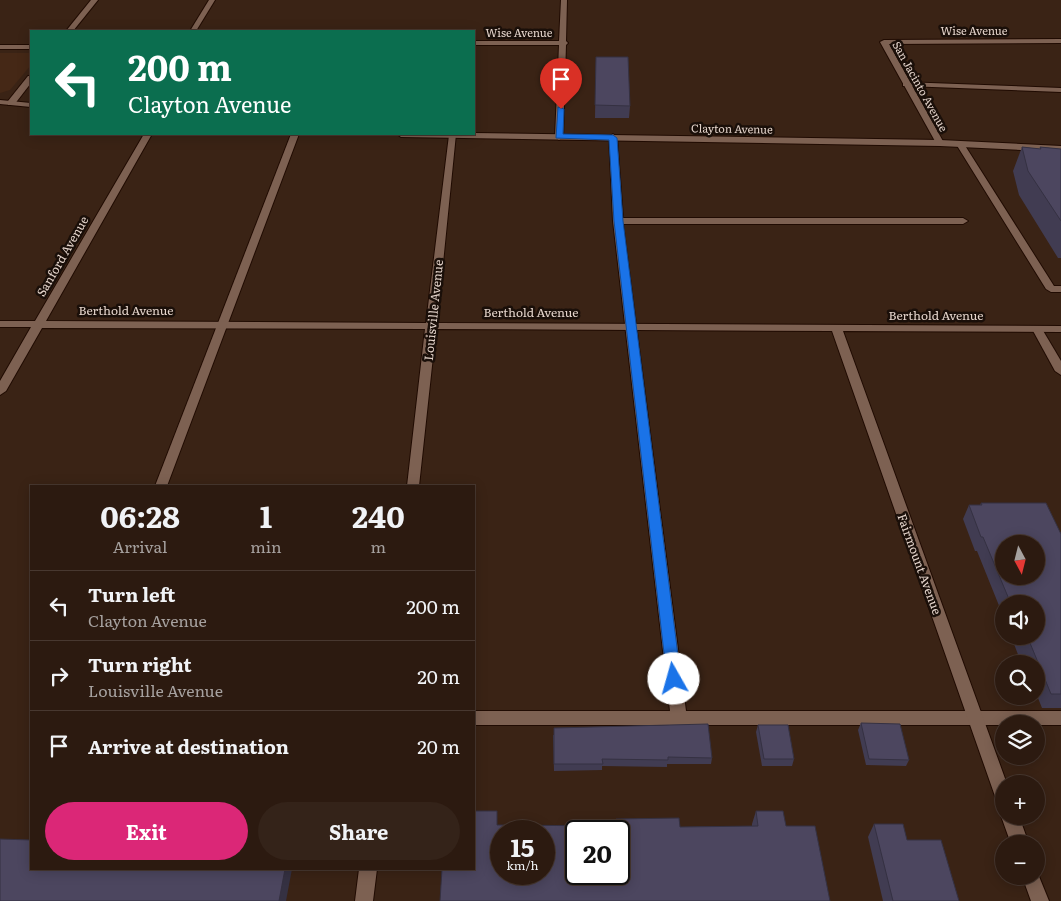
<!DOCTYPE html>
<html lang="en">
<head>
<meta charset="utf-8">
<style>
  body { margin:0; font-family:Literata,serif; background:#342319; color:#f1f3f6; height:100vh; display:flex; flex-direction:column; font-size:19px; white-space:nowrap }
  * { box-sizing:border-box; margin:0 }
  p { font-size:16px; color:#a6a19f }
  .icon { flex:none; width:28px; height:28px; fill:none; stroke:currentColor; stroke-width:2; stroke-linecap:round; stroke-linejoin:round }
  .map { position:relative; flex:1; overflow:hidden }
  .drawer { position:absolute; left:30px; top:485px; width:445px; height:385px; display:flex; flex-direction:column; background:#2c1a10; border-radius:0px; box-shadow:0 2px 12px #0003,0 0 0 1px #483830 }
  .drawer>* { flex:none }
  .guide { position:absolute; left:30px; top:30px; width:445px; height:105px; border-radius:0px; box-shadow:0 2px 12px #0003,0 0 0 1px #483830; background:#0b6e4f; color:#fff; overflow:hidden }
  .needle { width:32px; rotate:173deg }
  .buttons { position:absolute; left:995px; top:535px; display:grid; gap:10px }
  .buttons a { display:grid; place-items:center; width:50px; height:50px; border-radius:50%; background:#2c1a10; box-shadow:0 2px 12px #0003,0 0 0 1px #483830; font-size:25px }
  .speed { position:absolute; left:490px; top:820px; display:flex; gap:10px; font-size:25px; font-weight:700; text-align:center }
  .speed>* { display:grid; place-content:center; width:65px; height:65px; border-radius:50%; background:#2c1a10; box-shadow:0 2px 12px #0003,0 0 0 1px #483830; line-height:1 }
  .speed small { font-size:12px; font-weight:400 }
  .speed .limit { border:2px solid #111; border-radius:8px; background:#fff; color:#111 }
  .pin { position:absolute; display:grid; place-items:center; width:42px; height:42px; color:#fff; margin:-51px -21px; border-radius:50% 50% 50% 0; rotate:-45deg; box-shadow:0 0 5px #0007 }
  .pin .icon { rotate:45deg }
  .me { position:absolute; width:55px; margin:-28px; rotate:353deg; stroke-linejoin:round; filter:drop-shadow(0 0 4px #0008) }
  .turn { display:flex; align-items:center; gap:18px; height:105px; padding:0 15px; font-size:22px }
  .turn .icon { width:65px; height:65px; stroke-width:2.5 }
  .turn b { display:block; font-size:35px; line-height:42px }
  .eta { display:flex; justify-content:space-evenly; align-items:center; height:85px; text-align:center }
  .eta b { font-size:30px; font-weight:700; line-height:35px }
  .primary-button { display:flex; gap:10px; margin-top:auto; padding:10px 15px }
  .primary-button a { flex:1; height:58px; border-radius:30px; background:#db2777; color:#fff; font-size:20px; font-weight:700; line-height:58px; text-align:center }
  .primary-button a+a { background:#342319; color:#f1f3f6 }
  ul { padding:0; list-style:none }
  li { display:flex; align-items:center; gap:15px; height:70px; padding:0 15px; border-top:1px solid #483830 }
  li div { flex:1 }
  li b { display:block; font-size:19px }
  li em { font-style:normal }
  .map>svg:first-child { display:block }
  .built { fill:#452816 }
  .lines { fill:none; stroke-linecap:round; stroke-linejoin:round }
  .service-casing { stroke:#200b02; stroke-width:2 }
  .minor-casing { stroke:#200b02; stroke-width:2 }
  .tertiary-casing { stroke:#200b02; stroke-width:2 }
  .service { fill:#7d6152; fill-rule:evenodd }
  .minor { fill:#7d6152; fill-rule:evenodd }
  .tertiary { fill:#7d6152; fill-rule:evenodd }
  .wall { fill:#413c52 }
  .shaded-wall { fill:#353142 }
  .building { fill:#4c465f; stroke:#353142; fill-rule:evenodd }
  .route { fill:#1a73e8; stroke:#114b97 }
  .labels { text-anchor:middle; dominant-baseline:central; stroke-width:5; stroke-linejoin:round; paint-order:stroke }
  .far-street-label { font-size:11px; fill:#e5d5cc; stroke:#1a0f09 }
  .street-label { font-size:12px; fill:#e5d5cc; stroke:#1a0f09 }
</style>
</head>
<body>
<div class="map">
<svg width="1061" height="901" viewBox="0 0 1061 901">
  <rect width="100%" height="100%" fill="#3a2315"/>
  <path class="built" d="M0,53H31V65L10,90L0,93Z"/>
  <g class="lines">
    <defs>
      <g id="service">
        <path d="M209,0H215L196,31H190Z"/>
        <path d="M903,82L1061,88V92L906,86H903Z"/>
        <path d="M291,134H299L167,486H155Z"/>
        <path d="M613,134L617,137L623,218H963L968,221L963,224H623L686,711H1061V725H474V711H670L613,221L609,137Z"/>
        <path d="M960,141L964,144L1054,286H1061V292H1051L1046,289L956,144Z"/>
        <path d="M1037,326L1042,329L1061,361V375L1055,371L1032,329Z"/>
      </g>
      <g id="minor">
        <path d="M91,0H98L73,31H66Z"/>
        <path d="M561,0H567L566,41L568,43L566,45L563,137L559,140L555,137L559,45H474V41H559Z"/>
        <path d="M1061,39V43L889,44L944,143L940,146L936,143L880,42L884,40Z"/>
        <rect x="0" y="45" width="31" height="4"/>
        <path d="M28,76H31V83L14,105H8V101Z"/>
        <path d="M144,134H152L46,321L426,323L449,135L456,134L437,323L1061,326V332L843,331L1007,784H1004V807L998,805L996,799L832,331L436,329L419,486H407L425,329L42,328L6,391L0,395V381L31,327H0V321H35Z"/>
        <path d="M1004,811V816H1019L1029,844H1011L1001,816Z"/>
        <path d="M359,869H377L373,901H355Z"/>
        <path d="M1036,869L1049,901H1031L1022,876H1036Z"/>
      </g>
      <g id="tertiary">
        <path d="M0,100L31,103V107L0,104Z"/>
        <path d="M474,133L940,140L1061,146V152L940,146L401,137L397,134Z"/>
      </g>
    </defs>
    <use href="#service" class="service-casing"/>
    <use href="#minor" class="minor-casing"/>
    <use href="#tertiary" class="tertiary-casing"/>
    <use href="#service" class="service"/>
    <use href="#minor" class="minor"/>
    <use href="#tertiary" class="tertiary"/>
  </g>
  <g class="wall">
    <path d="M596,57L630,106L629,118H595Z"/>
    <path d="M1022,147L1040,149V147L1061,149V258H1058L1019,195L1013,171Z"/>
    <path d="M981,503L1061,534V708H1042L1036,693V664H1024L1022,657H1019L1011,636H1036V604H1004V618L977,551H975L963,519L969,505H980Z"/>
    <path d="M861,723L909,760L906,766L866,765L858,730Z"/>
    <path d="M758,725L794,759L792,766H762L756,732Z"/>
    <path d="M553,735L712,758L711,764H667V767L602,766V770L554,771Z"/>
    <path d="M756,811L786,826L442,869L498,825L615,826L616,819L680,827L752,826V824Z"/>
    <path d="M874,824L907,840L959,901H883L868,837Z"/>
  </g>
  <path class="shaded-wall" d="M285,869H292L286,901H279Z"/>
  <g class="building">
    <path d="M596,57H628L630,106L595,105Z"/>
    <path d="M1022,147L1041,149L1040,147L1061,149V221L1028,171Z"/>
    <path d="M981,503H1046L1061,534V694H1051L1030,643H1027L1024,636H1036V604H1011L983,537H981L969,505H982ZM1004,544H1036V576H1004Z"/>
    <path d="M861,723L900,724L909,760L869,759Z"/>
    <path d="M708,724L712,758L668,757V760L602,759L603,764H554V728Z"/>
    <path d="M758,725H788L794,759H764Z"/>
    <path d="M474,811H497V825L616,826V819L679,818L680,827L758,826L756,811H783L786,826H815L830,901H440L442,869H474ZM501,831H544V874H501ZM576,831H619V874H576Z"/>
    <path d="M874,824H903L907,840H941L959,901H893Z"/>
    <path d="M0,839L31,840V869H285L279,901H0Z"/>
  </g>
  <path class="route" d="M558,107L564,109L563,134L613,135L617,138L623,221L681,679L679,684L674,685L669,684L667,679L614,221L609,140L556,138Z"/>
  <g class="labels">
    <g class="far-street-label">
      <text x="974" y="30">Wise Avenue</text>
      <text x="519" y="32">Wise Avenue</text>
      <text transform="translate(921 86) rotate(61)">San Jacinto Avenue</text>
      <text transform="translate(732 128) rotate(1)">Clayton Avenue</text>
    </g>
    <g class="street-label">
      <text transform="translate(62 256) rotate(-60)">Sanford Avenue</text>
      <text x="126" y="310">Berthold Avenue</text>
      <text transform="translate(433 310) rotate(-84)">Louisville Avenue</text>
      <text x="531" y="312">Berthold Avenue</text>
      <text x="936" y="315">Berthold Avenue</text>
      <text transform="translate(920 564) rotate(70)">Fairmount Avenue</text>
    </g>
  </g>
</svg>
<div class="buttons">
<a><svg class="needle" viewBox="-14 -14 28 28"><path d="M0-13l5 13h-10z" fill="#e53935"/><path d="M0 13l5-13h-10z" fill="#a6a19f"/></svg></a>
<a><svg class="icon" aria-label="sound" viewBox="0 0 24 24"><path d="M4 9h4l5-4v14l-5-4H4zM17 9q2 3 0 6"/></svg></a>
<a><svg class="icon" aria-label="search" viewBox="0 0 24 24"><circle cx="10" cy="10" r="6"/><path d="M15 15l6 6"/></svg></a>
<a><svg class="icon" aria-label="layers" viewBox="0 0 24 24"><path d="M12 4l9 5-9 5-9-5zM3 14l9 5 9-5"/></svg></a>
<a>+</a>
<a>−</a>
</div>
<div class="speed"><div>15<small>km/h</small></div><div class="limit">20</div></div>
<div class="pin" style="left:561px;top:109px;background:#d93025"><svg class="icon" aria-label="arrive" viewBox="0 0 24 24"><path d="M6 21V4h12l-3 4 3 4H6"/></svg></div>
<svg class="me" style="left:674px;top:679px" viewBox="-20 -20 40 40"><circle r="19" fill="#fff"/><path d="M0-13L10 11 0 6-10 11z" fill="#1a73e8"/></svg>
<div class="guide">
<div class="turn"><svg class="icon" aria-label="left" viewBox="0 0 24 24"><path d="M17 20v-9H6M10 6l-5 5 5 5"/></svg><div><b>200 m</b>Clayton Avenue</div></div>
</div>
<section class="drawer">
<div class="eta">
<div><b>06:28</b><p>Arrival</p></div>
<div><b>1</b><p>min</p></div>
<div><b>240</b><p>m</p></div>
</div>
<ul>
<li><svg class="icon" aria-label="left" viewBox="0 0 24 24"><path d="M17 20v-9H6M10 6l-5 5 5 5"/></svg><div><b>Turn left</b><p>Clayton Avenue</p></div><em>200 m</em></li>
<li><svg class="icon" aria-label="right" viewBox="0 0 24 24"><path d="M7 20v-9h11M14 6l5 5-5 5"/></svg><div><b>Turn right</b><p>Louisville Avenue</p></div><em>20 m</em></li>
<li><svg class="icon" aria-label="arrive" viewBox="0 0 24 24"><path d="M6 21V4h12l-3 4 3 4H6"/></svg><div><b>Arrive at destination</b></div><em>20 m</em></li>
</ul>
<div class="primary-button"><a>Exit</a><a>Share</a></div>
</section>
</div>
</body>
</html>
